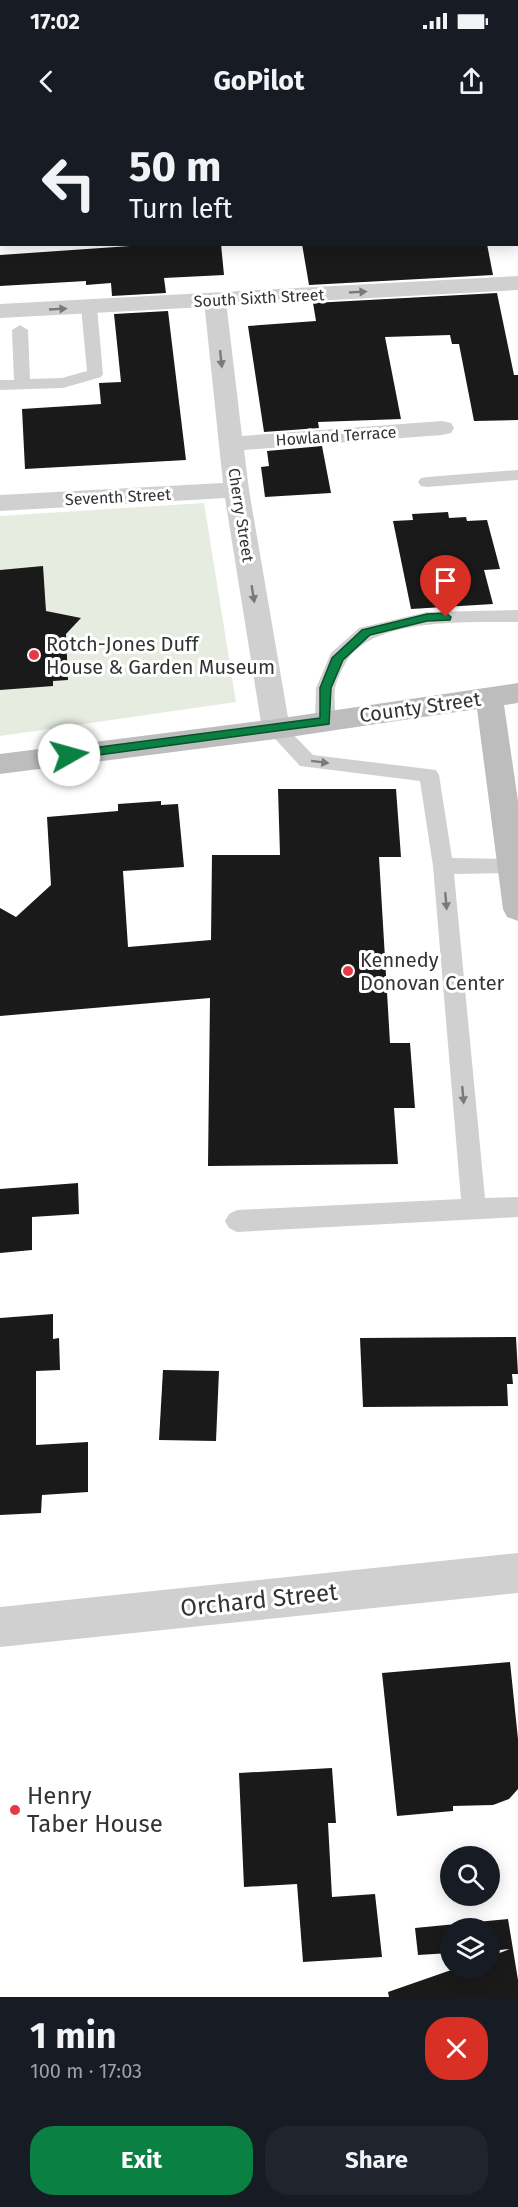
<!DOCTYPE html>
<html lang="en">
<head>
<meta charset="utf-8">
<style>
  body { margin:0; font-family:"Fira Sans",sans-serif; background:#20242c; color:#f1f3f6; height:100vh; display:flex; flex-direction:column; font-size:22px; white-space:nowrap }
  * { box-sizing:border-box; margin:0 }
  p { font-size:20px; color:#9ea1a6 }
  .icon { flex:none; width:33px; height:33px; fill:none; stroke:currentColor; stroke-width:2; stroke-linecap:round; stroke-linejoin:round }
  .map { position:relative; height:1877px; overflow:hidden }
  .panel { display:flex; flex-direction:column; background:#171b24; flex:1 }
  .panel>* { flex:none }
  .guide { position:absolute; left:0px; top:0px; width:519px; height:126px; box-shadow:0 3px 15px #0003; background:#171b24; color:#f1f3f6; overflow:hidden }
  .buttons { position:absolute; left:440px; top:1726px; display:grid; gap:12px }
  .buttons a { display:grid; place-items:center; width:60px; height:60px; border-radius:50%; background:#171b24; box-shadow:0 3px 15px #0003; font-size:30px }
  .pin { position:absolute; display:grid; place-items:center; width:51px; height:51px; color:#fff; margin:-62px -26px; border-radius:50% 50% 50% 0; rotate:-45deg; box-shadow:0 0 6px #0007 }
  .pin .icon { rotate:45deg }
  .me { position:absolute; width:66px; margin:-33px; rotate:83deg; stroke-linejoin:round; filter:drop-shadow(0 0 4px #0008) }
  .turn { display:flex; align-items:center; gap:21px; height:126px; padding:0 30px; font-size:27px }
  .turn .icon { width:78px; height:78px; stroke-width:2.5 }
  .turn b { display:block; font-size:42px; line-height:51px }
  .round { display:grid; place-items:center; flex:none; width:63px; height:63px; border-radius:24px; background:#20242c }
  .head { display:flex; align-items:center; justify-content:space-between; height:102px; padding:0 30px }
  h1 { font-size:36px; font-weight:700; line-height:45px }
  .cta { display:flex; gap:12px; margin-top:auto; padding:12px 30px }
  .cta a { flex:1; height:69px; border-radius:24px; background:#0b8043; color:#fff; font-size:24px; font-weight:700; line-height:69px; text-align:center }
  .cta a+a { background:#20242c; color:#f1f3f6 }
  .status { display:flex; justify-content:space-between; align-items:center; height:42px; padding:0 30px; background:#171b24; direction:ltr }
  .status svg { height:16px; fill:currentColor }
  header { display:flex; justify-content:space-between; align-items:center; height:78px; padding:0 30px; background:#171b24; font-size:27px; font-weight:700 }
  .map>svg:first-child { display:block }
  .green { fill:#e6ecdf }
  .building { fill:#1a1a1a }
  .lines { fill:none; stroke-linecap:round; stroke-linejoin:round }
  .service { fill:#d0d0d0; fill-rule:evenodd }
  .minor { fill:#d0d0d0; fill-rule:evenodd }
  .tertiary { fill:#d0d0d0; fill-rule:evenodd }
  .secondary { fill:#bdbdbd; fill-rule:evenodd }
  .oneway { fill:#7a7a7a }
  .route { fill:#0b8043; stroke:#07532c; stroke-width:1.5 }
  .poi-dot { fill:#e63946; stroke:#fff; stroke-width:2 }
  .labels { text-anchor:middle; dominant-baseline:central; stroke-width:6; stroke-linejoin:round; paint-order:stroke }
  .far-street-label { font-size:16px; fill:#333; stroke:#fff }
  .poi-label { font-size:20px; fill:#333; stroke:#fff; text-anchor:start }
  .street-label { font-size:20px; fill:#333; stroke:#fff }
  .near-street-label { font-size:24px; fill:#333; stroke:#fff }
  .near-poi-label { font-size:24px; fill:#333; stroke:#fff; text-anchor:start }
</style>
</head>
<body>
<div class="status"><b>17:02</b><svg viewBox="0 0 49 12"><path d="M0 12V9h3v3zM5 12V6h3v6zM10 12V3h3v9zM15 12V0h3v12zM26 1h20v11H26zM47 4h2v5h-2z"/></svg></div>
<header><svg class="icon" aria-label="back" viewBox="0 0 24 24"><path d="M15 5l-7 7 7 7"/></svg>GoPilot<svg class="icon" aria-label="share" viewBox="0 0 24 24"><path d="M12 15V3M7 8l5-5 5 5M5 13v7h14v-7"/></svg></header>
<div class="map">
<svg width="518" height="1877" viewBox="0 0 518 1877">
  <rect width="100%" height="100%" fill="#fff"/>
  <path class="green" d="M204,383L236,582L0,616V396Z"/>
  <g class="building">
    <path d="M159,124H221L224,155L164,158L166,173L112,176L111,163L86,165V161L0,166V135Z"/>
    <path d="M302,124H487L493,155L309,165Z"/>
    <path d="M497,173L514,255H518V300L474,301L459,224H452L450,215L385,217L401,299L318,302L319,308L264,312L248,206L316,201L313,183Z"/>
    <path d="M168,191L186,340L25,349L22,289L101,284L99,263L121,262L114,194Z"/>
    <path d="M322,326L331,373L265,377L261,347L269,346L267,331Z"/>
    <path d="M448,392L449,398L466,397L467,401L487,400L500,449L484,450L493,484L411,489L393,401L413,400L412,394Z"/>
    <path d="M43,446L46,491L81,498L66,514L68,560L53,561V566L0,570V450Z"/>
    <path d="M278,669H396L401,737H379L390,923H410L415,988H394L398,1044L208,1046L210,878L0,896V788L16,797L51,765L47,697L118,691V684L161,681V685L178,684L184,747L123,751L128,827L211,820L212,735H280Z"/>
    <path d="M78,1063L79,1094L32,1097V1130L0,1133V1069Z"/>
    <path d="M53,1194V1219L59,1218L60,1250L36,1251V1325L88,1322V1372L42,1375L41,1393L0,1395V1198Z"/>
    <path d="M516,1217L518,1254H512L513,1264H507L508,1286L363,1287L360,1218Z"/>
    <path d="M163,1250L219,1251L216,1321L159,1320Z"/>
    <path d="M510,1542L518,1619V1669L509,1679L493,1685L453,1686V1691L397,1696L382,1553Z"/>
    <path d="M332,1648L336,1703H328L332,1777L375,1774L382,1837L303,1842L297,1764L244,1767L239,1653Z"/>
    <path d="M508,1799L518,1860V1877H389L388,1872L457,1848H489V1837L510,1829L489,1831V1809H450V1833L418,1835L415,1808Z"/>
  </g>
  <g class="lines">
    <g class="service">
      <path d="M89,182L97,187L103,254L101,257L63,268L0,270V260H14L12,210L20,205L28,210L30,259L62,258L87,251L81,187Z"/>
      <path d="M518,350V360L427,367L421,366L418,362L421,358L427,357Z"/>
      <path d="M518,490V502C471,503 371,496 345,544C341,551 336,561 335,569C333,581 338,595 332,606L325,608L318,606L315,601L316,568L331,533L359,508L427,492Z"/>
      <path d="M276,602L283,604L313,635L436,650L439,655L452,738L518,739V751L512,753L454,754L485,1078L518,1077V1097L237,1112L229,1108L225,1101L229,1094L237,1090L461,1079L433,746L420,661L300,646L266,609L269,604Z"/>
    </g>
    <path class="minor" d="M215,174L223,176L226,181L242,316L442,301L451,303L454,308L451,313L442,315L244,330L249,370L290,609L286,616L276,619L266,616L262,609L225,378L0,391V375L223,363L204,181L207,176Z"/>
    <g class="tertiary">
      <rect x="0" y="25" width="2" height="12"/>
      <path d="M518,156V170L0,198V184Z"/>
      <path d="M518,1433V1473L0,1527V1487Z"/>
    </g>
    <path class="secondary" d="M518,563V583L504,585L518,681V801L507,797L503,789L477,589L276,619L0,654V634L276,599Z"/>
  </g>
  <defs><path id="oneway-solid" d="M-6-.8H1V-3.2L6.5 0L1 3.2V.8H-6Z" transform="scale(1.5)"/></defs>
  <g class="oneway">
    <use href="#oneway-solid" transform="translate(358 172) rotate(-3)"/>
    <use href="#oneway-solid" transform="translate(58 189) rotate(-3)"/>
    <use href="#oneway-solid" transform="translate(221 239) rotate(84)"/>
    <use href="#oneway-solid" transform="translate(253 474) rotate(81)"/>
    <use href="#oneway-solid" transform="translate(320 642) rotate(7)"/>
    <use href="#oneway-solid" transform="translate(446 781) rotate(85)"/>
    <use href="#oneway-solid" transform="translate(463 975) rotate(85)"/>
  </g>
  <path class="route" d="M446,493L451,497L450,500L427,501L370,515L343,540L331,568L329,604L69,639L63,635L69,631L320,598V568L332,538L362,510L427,494Z"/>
  <g class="poi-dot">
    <circle cx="34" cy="535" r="6"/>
    <circle cx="348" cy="851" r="6"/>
    <circle cx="15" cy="1690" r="6"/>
  </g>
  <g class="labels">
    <g class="far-street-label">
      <text transform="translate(259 178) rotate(-3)">South Sixth Street</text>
      <text transform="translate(336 316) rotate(-4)">Howland Terrace</text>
      <text transform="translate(118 377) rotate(-3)">Seventh Street</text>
      <text transform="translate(241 395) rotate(81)">Cherry Street</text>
    </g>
    <g class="poi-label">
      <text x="46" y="524">Rotch-Jones Duff<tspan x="46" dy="23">House &amp; Garden Museum</tspan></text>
      <text x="360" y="840">Kennedy<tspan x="360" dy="23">Donovan Center</tspan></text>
    </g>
    <g class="street-label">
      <text transform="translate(420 587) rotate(-8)">County Street</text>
    </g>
    <g class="near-street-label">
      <text transform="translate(259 1480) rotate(-6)">Orchard Street</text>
    </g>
    <g class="near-poi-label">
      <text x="27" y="1676">Henry<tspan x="27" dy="28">Taber House</tspan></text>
    </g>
  </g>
</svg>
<div class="buttons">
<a><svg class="icon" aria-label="search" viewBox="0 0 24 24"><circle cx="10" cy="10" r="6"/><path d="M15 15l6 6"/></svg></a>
<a><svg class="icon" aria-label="layers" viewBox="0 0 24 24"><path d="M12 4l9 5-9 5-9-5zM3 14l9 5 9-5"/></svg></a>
</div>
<div class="pin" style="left:446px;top:497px;background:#d93025"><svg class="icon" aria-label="arrive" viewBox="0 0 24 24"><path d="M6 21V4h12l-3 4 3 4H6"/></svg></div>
<svg class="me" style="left:69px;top:635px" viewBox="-20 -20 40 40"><circle r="19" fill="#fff"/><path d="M0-13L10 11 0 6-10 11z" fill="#0b8043"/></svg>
<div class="guide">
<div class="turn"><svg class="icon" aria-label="left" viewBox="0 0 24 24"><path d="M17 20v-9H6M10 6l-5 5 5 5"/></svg><div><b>50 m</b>Turn left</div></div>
</div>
</div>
<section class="panel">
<div class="head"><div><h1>1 min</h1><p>100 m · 17:03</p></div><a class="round" style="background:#d93025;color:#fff"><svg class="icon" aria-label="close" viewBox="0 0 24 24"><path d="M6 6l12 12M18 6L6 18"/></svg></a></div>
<div class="cta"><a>Exit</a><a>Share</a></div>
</section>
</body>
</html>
